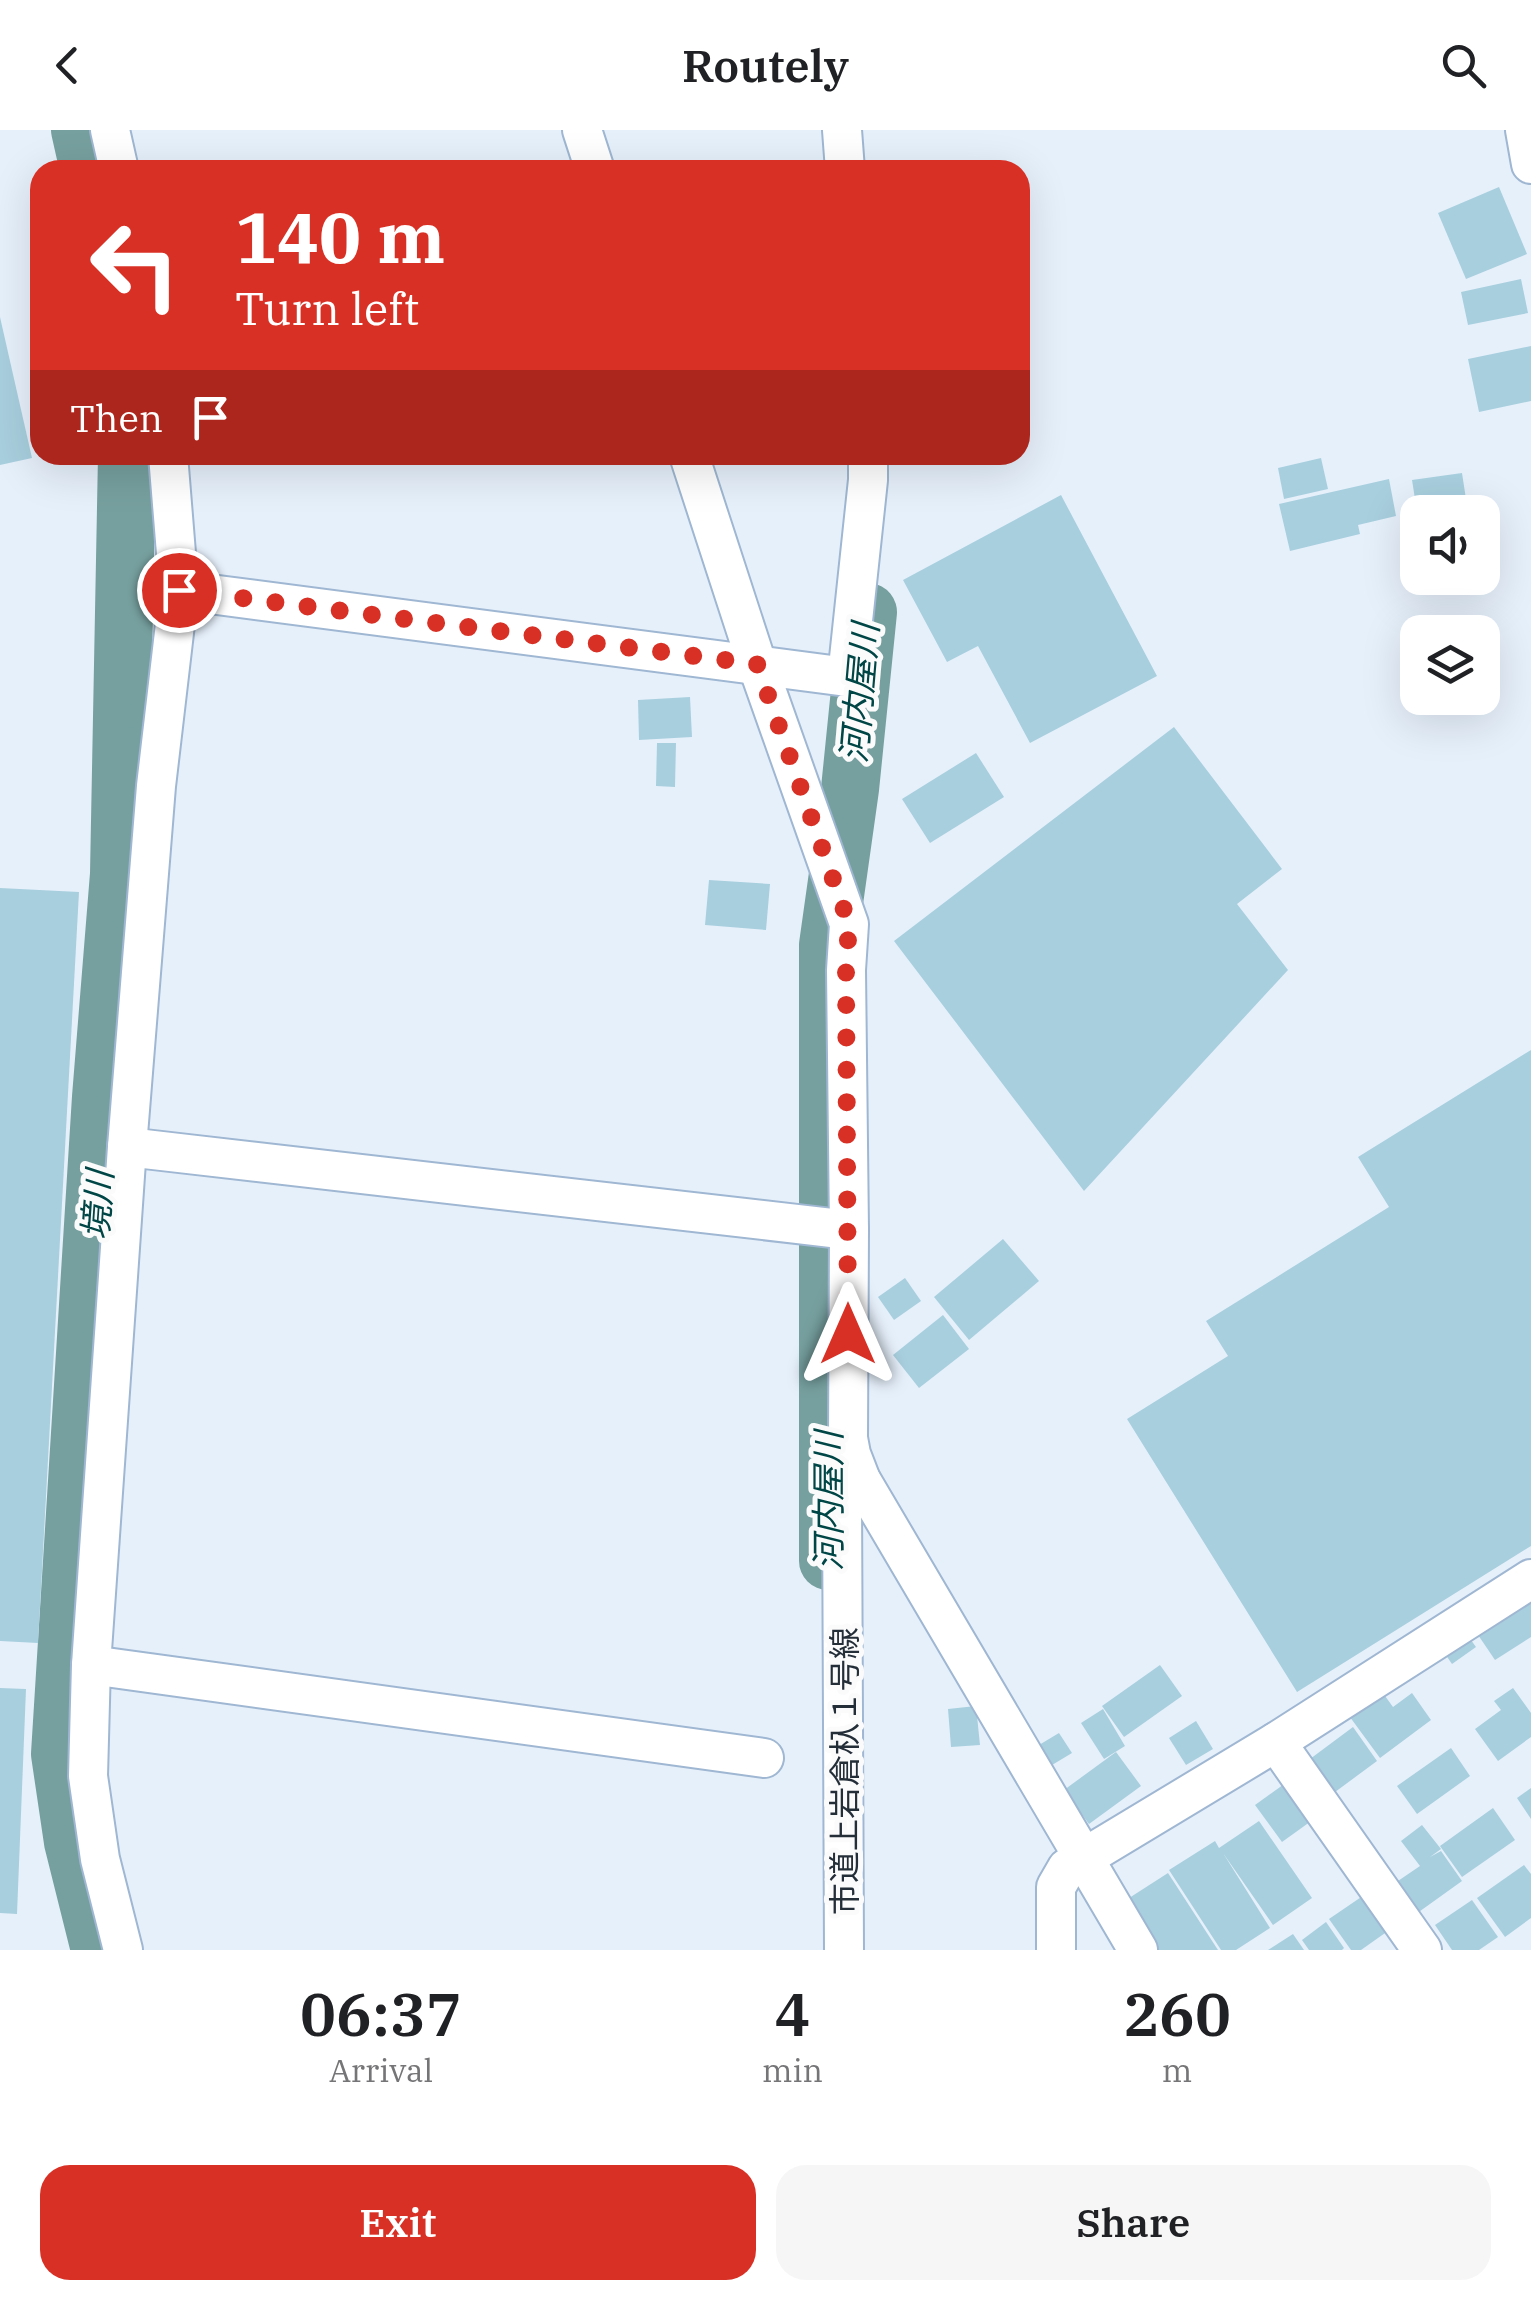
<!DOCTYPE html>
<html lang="en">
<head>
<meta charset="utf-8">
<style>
  body { margin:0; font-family:"IBM Plex Serif","Noto Sans JP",serif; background:#f6f6f6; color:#202124; height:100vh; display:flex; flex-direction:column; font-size:38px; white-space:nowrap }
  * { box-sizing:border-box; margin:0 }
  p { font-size:32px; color:#757577 }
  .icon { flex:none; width:55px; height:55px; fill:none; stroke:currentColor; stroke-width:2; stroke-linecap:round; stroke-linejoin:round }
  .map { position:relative; height:1820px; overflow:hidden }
  .drawer { display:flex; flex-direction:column; background:#fff; flex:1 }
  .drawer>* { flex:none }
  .banner { position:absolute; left:30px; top:30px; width:1000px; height:305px; border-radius:30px; box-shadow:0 10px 40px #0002; background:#d93025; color:#fff; overflow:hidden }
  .tools { position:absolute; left:1400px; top:365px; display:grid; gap:20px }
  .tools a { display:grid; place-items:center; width:100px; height:100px; border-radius:20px; background:#fff; box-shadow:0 10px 40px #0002; font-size:50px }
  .pin { position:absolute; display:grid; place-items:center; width:85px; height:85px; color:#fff; margin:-42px; border:5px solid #fff; border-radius:50%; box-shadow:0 2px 10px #0007 }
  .me { position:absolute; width:110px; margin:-55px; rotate:0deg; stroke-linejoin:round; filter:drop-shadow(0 0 8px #0008) }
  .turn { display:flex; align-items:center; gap:35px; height:210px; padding:0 40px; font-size:45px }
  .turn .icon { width:130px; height:130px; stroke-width:2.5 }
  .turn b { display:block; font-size:70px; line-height:85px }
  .then { display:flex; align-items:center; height:95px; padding:0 40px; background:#0003; gap:20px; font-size:38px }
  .eta { display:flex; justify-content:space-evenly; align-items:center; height:170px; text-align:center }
  .eta b { font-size:60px; font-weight:600; line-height:70px }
  .button { display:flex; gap:20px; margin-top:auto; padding:20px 40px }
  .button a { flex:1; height:115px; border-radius:30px; background:#d93025; color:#fff; font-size:40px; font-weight:600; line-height:115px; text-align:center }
  .button a+a { background:#f6f6f6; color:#202124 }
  header { display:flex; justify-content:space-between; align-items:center; height:130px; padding:0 40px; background:#fff; font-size:45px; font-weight:600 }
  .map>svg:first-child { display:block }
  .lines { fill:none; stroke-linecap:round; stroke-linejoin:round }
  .river { stroke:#76a09f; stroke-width:58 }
  .building { fill:#a8cfde }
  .minor-casing { stroke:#9fb7d2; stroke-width:42 }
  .minor { stroke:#fff; stroke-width:38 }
  .route { stroke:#d93025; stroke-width:18; stroke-dasharray:0 32.4 }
  .labels { text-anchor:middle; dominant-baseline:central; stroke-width:10; stroke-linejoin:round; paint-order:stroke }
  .street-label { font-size:32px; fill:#242e38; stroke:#fbfbfb }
  .water-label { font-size:35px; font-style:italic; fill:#014646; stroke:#fbfbfb }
</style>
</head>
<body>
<header><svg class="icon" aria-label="back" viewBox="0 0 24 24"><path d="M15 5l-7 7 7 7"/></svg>Routely<svg class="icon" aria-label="search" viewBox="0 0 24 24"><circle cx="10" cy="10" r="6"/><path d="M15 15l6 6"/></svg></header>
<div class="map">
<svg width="1531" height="1820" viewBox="0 0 1531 1820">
  <rect width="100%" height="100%" fill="#e6f0fb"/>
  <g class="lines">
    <g class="river">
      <path d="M80,0L89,40"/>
      <path d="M828,1431V815L850,659L868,482"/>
      <path d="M100,1820L73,1712L60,1624L101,967L119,744L127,325"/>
    </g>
  </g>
  <g class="building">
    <path d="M1499,57L1527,124L1466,149L1438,83Z"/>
    <path d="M1521,149L1528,183L1468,195L1461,162Z"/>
    <path d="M0,187L32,328L0,335Z"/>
    <path d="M1531,216V271L1479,282L1468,229Z"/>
    <path d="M1321,328L1328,359L1284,369L1278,338Z"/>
    <path d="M1462,343L1468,382H1417L1412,350Z"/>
    <path d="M1389,349L1396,386L1358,395L1360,404L1290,421L1279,374Z"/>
    <path d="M1061,365L1157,546L1030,613L978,516L947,532L903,450Z"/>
    <path d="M690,567L692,607L639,610L638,570Z"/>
    <path d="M1174,597L1282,739L1237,774L1288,840L1084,1061L894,811Z"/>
    <path d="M657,613H676L675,657L656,656Z"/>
    <path d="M976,623L1004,667L930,713L902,669Z"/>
    <path d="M709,750L770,754L766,800L705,795Z"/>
    <path d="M0,758L79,762L38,1513L0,1511Z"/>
    <path d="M1531,920V1416L1297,1562L1127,1289L1228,1226L1206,1191L1389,1077L1358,1027Z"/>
    <path d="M1003,1109L1039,1151L969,1210L934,1167Z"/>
    <path d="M905,1148L921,1171L894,1190L878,1167Z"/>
    <path d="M943,1185L969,1219L919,1258L893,1225Z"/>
    <path d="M1531,1463V1507L1495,1530L1474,1499Z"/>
    <path d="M1463,1499L1476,1517L1452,1534L1439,1515Z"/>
    <path d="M1160,1535L1182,1566L1124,1607L1102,1576Z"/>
    <path d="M0,1558L26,1559L17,1784L0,1783Z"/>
    <path d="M1513,1558L1531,1583V1607L1498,1631L1475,1599L1501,1580L1494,1571Z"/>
    <path d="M1380,1559L1393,1577L1412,1563L1431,1590L1380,1628L1347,1583Z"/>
    <path d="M976,1576L980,1615L951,1617L948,1579Z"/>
    <path d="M1103,1579L1125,1616L1104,1629L1081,1593Z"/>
    <path d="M1196,1591L1213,1619L1186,1635L1169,1608Z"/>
    <path d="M1353,1597L1377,1631L1331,1665L1306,1632Z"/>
    <path d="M1059,1603L1072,1623L1052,1635L1039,1615Z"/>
    <path d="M1451,1618L1470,1646L1417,1684L1397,1656Z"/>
    <path d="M1116,1622L1141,1656L1089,1694L1064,1660Z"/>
    <path d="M1287,1652L1314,1689L1282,1712L1255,1675Z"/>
    <path d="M1531,1658V1689L1517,1668Z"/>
    <path d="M1493,1678L1515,1710L1462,1747L1440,1716Z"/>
    <path d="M1259,1691L1312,1768L1273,1795L1223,1723L1270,1798L1236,1820H1221L1169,1740L1215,1711L1219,1718Z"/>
    <path d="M1422,1695L1441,1719L1430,1727L1441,1721L1462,1751L1416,1784L1395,1753L1420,1736L1401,1711Z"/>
    <path d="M1524,1735L1531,1744V1788L1505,1807L1477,1768Z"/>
    <path d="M1168,1743L1218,1820H1158L1126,1770Z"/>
    <path d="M1370,1761L1395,1796L1361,1820H1351L1329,1789Z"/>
    <path d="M1472,1770L1498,1807L1479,1820H1452L1435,1795Z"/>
    <path d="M1326,1792L1344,1818L1342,1820H1309L1302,1810Z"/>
    <path d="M1293,1804L1304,1820H1268Z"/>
  </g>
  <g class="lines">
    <defs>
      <g id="minor">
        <path d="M110,0L119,40"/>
        <path d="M582,0L595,40"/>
        <path d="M842,0L845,40"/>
        <path d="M1525,0L1531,34"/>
        <path d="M689,325L757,534L849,794L846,840L849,1100L848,1308L851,1324L861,1350L1138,1820"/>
        <path d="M179,460L847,547L868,350V325"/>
        <path d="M127,1017L849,1100"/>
        <path d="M91,1535L764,1628"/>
        <path d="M1276,1612L1422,1820"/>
        <path d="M123,1820L100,1729L88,1646L91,1535L127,1017L156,656L179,460L168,325"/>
        <path d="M844,1820L842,1367L861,1350"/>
        <path d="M1056,1820V1757L1067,1738L1276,1612L1531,1449"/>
      </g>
    </defs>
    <use href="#minor" class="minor-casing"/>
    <use href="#minor" class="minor"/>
  </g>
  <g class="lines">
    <path class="route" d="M179,460L757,534L849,794L846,840L848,1204"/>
  </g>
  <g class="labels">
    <g class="street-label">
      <text transform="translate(844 1641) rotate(-90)">市道上岩倉杁１号線</text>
    </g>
    <g class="water-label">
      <text transform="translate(859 563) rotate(-85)">河内屋川</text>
      <text transform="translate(97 1075) rotate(-86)">境川</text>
      <text transform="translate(828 1371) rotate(-90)">河内屋川</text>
    </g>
  </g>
</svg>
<div class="tools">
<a><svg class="icon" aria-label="sound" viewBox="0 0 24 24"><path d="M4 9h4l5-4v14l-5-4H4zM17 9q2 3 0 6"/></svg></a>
<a><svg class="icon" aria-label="layers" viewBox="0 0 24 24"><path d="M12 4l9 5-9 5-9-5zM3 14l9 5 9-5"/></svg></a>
</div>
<div class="pin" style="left:179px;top:460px;background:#d93025"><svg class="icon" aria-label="arrive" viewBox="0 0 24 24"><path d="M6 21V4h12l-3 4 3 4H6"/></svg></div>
<svg class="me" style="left:848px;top:1204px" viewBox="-20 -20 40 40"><path d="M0-17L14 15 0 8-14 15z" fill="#d93025" stroke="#fff" stroke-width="4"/></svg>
<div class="banner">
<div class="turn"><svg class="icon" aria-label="left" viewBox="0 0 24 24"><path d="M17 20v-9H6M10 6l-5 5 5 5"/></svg><div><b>140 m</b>Turn left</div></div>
<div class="then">Then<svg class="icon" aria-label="arrive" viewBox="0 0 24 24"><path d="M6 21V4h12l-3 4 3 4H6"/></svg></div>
</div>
</div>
<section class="drawer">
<div class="eta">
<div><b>06:37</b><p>Arrival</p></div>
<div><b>4</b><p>min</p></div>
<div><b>260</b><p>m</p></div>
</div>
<div class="button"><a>Exit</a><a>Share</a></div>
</section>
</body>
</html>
